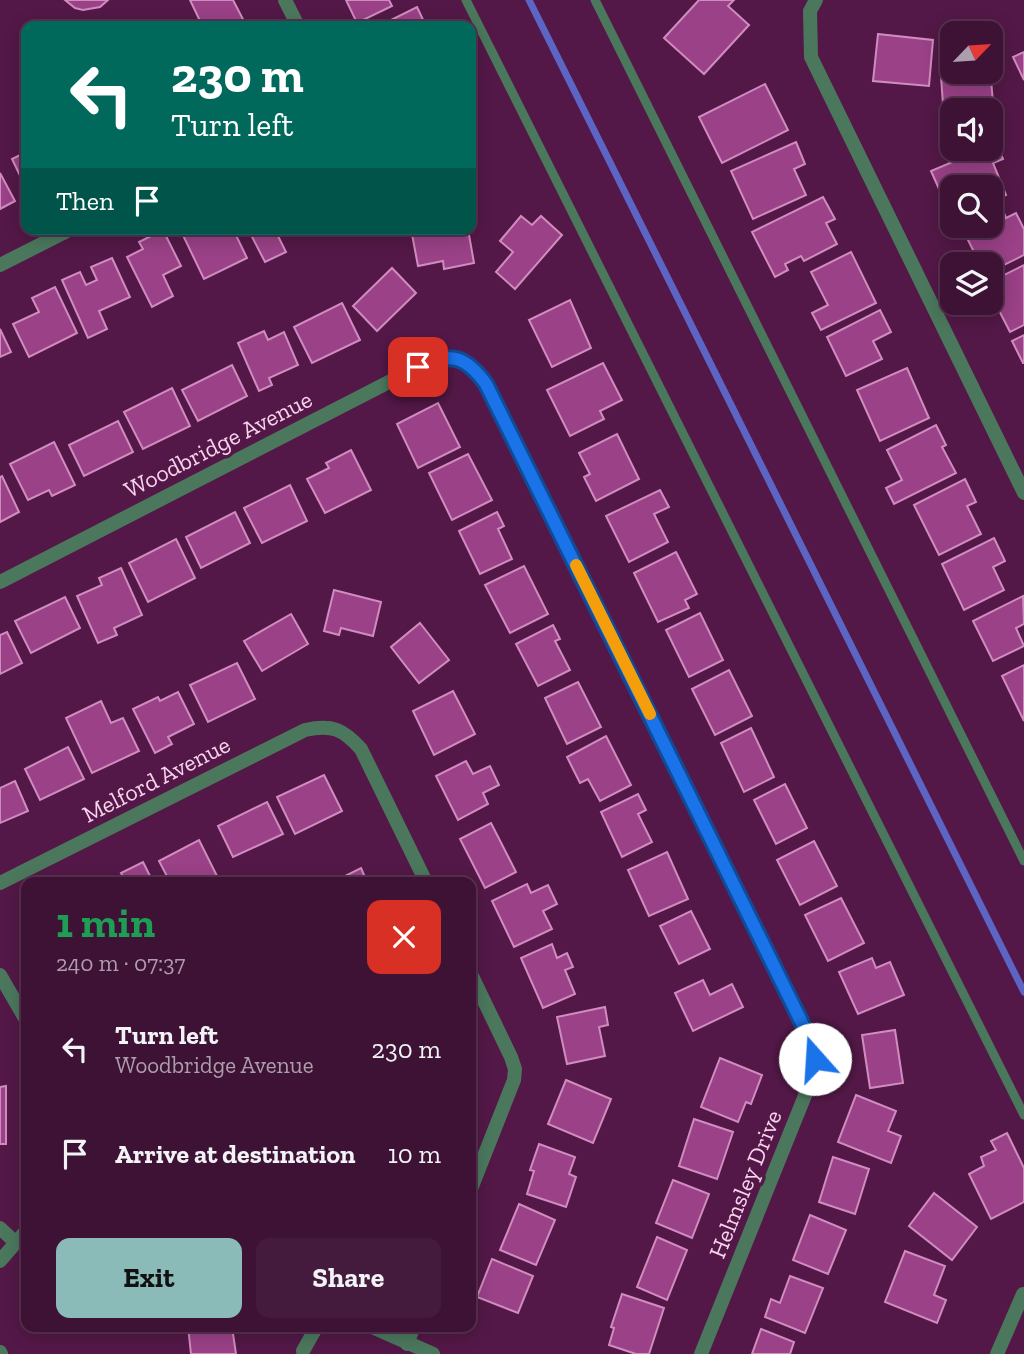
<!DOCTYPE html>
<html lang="en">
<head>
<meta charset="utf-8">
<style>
  body { margin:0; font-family:"Zilla Slab",serif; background:#451b3d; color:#f1f3f6; height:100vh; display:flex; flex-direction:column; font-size:26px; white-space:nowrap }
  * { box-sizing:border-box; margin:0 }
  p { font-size:23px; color:#ad9ead }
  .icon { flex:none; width:38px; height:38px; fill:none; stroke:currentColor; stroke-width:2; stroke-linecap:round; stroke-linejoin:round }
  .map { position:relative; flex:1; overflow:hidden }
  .side { position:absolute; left:21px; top:877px; width:455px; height:455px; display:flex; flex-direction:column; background:#3e1235; border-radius:14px; box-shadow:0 4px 18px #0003,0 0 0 2px #573250 }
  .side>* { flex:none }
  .banner { position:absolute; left:21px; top:21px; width:455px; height:214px; border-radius:14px; box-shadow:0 4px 18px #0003,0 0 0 2px #573250; background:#00695c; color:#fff; overflow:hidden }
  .needle { width:46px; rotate:65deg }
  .fabs { position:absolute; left:940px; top:21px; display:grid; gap:14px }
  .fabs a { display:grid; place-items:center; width:63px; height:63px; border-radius:14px; background:#3e1235; box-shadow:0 4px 18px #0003,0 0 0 2px #573250; font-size:35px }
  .pin { position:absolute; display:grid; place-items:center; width:60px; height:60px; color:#fff; margin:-30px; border-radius:14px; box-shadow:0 4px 10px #0006 }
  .me { position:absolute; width:77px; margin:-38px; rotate:341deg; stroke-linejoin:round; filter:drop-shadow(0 0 5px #0008) }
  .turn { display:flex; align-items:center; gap:24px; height:147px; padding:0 35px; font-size:32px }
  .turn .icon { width:91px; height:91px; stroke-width:2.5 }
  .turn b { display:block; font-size:49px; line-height:60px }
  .then { display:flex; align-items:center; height:66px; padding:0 35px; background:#0003; gap:14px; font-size:26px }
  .round { display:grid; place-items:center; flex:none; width:74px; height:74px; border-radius:14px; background:#451b3d }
  .head { display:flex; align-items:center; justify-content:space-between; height:119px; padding:0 35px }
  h1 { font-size:42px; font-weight:800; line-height:52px; color:#1e9e55 }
  .button { display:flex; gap:14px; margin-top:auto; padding:14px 35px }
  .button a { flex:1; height:80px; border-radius:14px; background:#8bbbb9; color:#111; font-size:28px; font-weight:800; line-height:80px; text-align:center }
  .button a+a { background:#451b3d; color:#f1f3f6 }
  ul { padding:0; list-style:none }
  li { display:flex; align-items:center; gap:21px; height:105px; padding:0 35px }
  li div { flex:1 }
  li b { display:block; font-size:26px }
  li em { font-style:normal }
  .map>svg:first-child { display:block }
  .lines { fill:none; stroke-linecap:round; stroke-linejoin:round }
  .stream { stroke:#5d65c4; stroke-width:7 }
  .building { fill:#9a4187; stroke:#d18cbf; stroke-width:2 }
  .service { stroke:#4b785d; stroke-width:9 }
  .minor { stroke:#4b785d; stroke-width:14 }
  .route-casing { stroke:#114b97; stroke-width:18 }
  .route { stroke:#1a73e8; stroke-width:12 }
  .slow { stroke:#f59e0b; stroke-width:12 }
  .labels { text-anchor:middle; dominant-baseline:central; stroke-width:7; stroke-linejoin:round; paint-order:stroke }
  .street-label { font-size:24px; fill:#f8d3ed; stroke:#531847 }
</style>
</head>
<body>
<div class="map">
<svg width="1024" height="1354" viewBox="0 0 1024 1354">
  <rect width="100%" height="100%" fill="#531847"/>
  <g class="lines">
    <path class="stream" d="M529,0L1024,992"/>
  </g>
  <g class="building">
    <path d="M65,0H108L100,7L83,10L75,8Z"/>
    <path d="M190,0H233L246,25L206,26L204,22L201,23Z"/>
    <path d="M346,0H389L392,6L357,23Z"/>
    <path d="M699,0H734L728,6L749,25L704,74L664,38Z"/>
    <path d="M417,7L426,26H379Z"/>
    <path d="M878,34L933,40L929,86L873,81Z"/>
    <path d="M952,47V72H990V67L994,115H990V110H952V118L944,119L939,48Z"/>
    <path d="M1024,52V80L1013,57Z"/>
    <path d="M765,84L788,130L722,163L699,117Z"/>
    <path d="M796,142L805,164L794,169L806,195L753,219L731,171Z"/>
    <path d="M996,143L1003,159L993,163L1006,195L990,202V187H952V218L931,171L983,149H990V146Z"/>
    <path d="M26,152V188L12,159Z"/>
    <path d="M0,173L15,201L0,209Z"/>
    <path d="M823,197L835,219L826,223L837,244L804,261L801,256L785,264L788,270L775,277L752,232Z"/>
    <path d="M1001,205L1006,218L1016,213L1024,229V255L990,272V264H980L961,226H990V210Z"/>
    <path d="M521,216L532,225L541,216L562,235L515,289L496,272L513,252L500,241Z"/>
    <path d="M180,229H233L247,258L204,279Z"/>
    <path d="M248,229H291L278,236L286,252L265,262Z"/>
    <path d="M411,229H468L474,263L444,269L443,261L418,266Z"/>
    <path d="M163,230L181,266L163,275L173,296L152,307L127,257L143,249L139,242Z"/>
    <path d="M851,252L876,303L821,330L812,313L828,305L811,272Z"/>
    <path d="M112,258L130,297L99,311L107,329L88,338L62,280L80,272L86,285L97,280L91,267Z"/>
    <path d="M1024,265V325L1010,332L990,293V282Z"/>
    <path d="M392,268L416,293L377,331L353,306Z"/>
    <path d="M55,287L77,333L29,357L13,324L39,312L32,298Z"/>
    <path d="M570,300L591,348L552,367L529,320Z"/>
    <path d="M342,303L360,340L312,363L294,327Z"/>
    <path d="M880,310L891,332L873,341L882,359L846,376L827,337Z"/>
    <path d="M0,329L11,352L0,357Z"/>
    <path d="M264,331L268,340L284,332L298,365L269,378L272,385L259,391L238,343Z"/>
    <path d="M1024,335V363H1023L1012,341Z"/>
    <path d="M603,363L622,400L600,411L604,419L570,436L547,390Z"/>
    <path d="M232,365L247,396L198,421L182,390Z"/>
    <path d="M907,368L929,418L880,441L857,390Z"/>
    <path d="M172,388L190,426L143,449L124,412Z"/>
    <path d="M438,403L460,447L418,468L397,424Z"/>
    <path d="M118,421L133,452L84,476L69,445Z"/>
    <path d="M936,425L946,445L942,447L956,473L894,504L886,488L902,480L887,450Z"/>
    <path d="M617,434L639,479L596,501L584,477L590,474L579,453Z"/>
    <path d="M54,442L75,485L52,496L49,490L28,500L10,464Z"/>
    <path d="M351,450L371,490L325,513L307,479L329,468L326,463Z"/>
    <path d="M468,454L492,500L452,520L429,473Z"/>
    <path d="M2,476L19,512L0,522V477Z"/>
    <path d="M965,479L976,502L967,506L981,534L939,555L914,505Z"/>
    <path d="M290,485L307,521L262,543L244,508Z"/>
    <path d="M660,490L669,507L654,514L668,542L629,562L606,516Z"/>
    <path d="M235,512L250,543L201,568L186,537Z"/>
    <path d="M497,512L504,526L498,529L512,559L480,574L459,531Z"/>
    <path d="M994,538L1005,561L993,567L1004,590L964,610L942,564Z"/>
    <path d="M176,539L195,578L148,602L129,563Z"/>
    <path d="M676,552L697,594L685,600L689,608L658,622L634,573Z"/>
    <path d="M524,566L548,614L510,633L485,585Z"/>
    <path d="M121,568L142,615L114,628L117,635L98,643L77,596L102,585L99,578Z"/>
    <path d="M334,590L381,602L373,636L341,628L339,635L324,631Z"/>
    <path d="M1023,596L1024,624L1016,628L1024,646L993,661L973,621Z"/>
    <path d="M65,597L80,628L31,653L15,621Z"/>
    <path d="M700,613L723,660L689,677L666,630Z"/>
    <path d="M291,614L308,644L262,671L244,641Z"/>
    <path d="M420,623L449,660L419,683L391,647Z"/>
    <path d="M553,625L560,639L555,641L570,670L538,686L516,644Z"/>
    <path d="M7,632L22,663L0,674V635Z"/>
    <path d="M237,663L255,699L208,722L190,685Z"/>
    <path d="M1024,665V721L1002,676Z"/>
    <path d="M729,670L752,716L715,735L692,689Z"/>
    <path d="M578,682L601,727L567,744L545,698Z"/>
    <path d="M453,691L475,734L434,755L413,711Z"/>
    <path d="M178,692L194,724L168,737L172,744L155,753L133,709L158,697L160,701Z"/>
    <path d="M101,701L111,723L123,718L139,751L92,773L66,718Z"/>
    <path d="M751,728L774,777L744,792L721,743Z"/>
    <path d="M606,736L631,785L600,801L588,779L580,783L567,757Z"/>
    <path d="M68,747L84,779L40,800L25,769Z"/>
    <path d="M466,761L473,774L490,766L499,785L483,793L488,804L458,820L436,776Z"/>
    <path d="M324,775L342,811L295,834L277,797Z"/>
    <path d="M15,781L28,811L0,823V788Z"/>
    <path d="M785,784L807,828L776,844L754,800Z"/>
    <path d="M638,794L646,810L638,814L652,842L622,857L601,812Z"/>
    <path d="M267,802L283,834L233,857L218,826Z"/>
    <path d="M491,823L516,872L485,888L460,839Z"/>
    <path d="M199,840L220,882H170L159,861Z"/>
    <path d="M814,841L837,886L800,905L777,860Z"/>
    <path d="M667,852L688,899L649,916L628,870Z"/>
    <path d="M143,862L153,882H118L124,879L121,873Z"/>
    <path d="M361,868L367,882H333Z"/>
    <path d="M527,884L531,893L548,885L557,904L543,911L552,929L514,947L492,901Z"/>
    <path d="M841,898L864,943L828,961L805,915Z"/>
    <path d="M691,911L710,949L679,964L660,926Z"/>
    <path d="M552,944L557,958L567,953L573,967L565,970L575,994L543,1008L521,958Z"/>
    <path d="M872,958L876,968L890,962L904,995L858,1014L839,972Z"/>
    <path d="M703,980L710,995L732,984L743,1007L693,1031L675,993Z"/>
    <path d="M605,1007L608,1025L599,1027L605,1056L567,1064L557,1017Z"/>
    <path d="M895,1030L903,1083L870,1088L862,1035Z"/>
    <path d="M720,1058L762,1075L751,1104L746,1102L738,1122L701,1107Z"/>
    <path d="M566,1080L611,1099L593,1143L548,1124Z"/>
    <path d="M6,1086V1144H0V1087Z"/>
    <path d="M856,1095L896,1111L888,1131L901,1136L891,1163L838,1142Z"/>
    <path d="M694,1119L733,1132L717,1179L679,1166Z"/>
    <path d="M1007,1133L1024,1168V1202L991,1219L969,1174L984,1166L981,1157L996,1150L991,1141Z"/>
    <path d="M539,1144L575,1157L569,1174L576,1177L566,1207L527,1194L534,1171L530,1170Z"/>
    <path d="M833,1157L869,1169L855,1214L819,1202Z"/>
    <path d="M673,1180L709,1194L692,1238L656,1223Z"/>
    <path d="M934,1193L977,1227L952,1260L909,1226Z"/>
    <path d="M519,1204L555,1220L536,1265L500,1250Z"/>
    <path d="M810,1215L846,1230L828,1274L793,1260Z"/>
    <path d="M657,1237L687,1250L667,1300L637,1287Z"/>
    <path d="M905,1251L945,1266L934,1295L946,1300L937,1323L885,1302Z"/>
    <path d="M492,1259L533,1276L518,1313L477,1297Z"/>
    <path d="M790,1276L823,1288L805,1333L765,1317L771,1299L780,1303Z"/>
    <path d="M622,1294L664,1308L649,1354H636L609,1345L614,1328L611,1327Z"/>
    <path d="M188,1326H235L232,1327L236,1354H191Z"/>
    <path d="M761,1329L794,1342L790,1354H752Z"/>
  </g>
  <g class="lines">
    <g class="service">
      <path d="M466,0L1024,1115"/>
      <path d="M595,0L1024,861"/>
    </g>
    <g class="minor">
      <path d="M285,0L298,26"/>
      <path d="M816,0L810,11L811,57L1024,493"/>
      <path d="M0,265L71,229"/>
      <path d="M0,582L418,367C459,348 476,363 495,400L811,1042L815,1059L810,1083L701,1354"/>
      <path d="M0,883L305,730C332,724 343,729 361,749L426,882"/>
      <path d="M471,974L511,1057L515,1069L514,1080L471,1189"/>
      <path d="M0,975L26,1020"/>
      <path d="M0,1228L15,1242"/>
      <path d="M0,1261L26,1231"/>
      <path d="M370,1326L433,1354"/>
      <path d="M407,1344L414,1326"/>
      <path d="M303,1351L317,1326"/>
      <path d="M0,1352L1,1354"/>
      <path d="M997,1354L1023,1294"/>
    </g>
  </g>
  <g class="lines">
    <defs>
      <path id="route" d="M418,367C450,352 465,355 486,384L800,1019L811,1042L815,1059"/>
    </defs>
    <use href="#route" class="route-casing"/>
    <use href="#route" class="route"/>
    <path class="slow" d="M576,565L650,714"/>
  </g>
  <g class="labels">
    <g class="street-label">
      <text transform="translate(218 444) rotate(-27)">Woodbridge Avenue</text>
      <text transform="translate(156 779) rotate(-27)">Melford Avenue</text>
      <text transform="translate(745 1184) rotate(-68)">Helmsley Drive</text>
    </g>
  </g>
</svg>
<div class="fabs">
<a><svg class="needle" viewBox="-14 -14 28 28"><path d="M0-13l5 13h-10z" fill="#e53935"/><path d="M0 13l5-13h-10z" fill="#ad9ead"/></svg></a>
<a><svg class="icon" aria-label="sound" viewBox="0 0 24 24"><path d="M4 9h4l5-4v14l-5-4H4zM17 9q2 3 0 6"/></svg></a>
<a><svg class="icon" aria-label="search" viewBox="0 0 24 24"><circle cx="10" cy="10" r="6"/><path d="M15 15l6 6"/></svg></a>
<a><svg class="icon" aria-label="layers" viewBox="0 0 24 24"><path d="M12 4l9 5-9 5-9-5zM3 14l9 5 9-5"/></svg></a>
</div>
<div class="pin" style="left:418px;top:367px;background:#d93025"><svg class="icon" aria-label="arrive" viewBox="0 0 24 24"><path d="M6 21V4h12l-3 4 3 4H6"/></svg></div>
<svg class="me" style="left:815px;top:1059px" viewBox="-20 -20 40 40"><circle r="19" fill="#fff"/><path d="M0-13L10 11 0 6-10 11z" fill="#1a73e8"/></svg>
<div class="banner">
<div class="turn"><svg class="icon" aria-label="left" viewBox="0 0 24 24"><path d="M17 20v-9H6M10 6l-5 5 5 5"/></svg><div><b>230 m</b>Turn left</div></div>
<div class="then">Then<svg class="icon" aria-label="arrive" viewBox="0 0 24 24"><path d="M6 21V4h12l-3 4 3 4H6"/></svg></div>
</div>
<section class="side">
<div class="head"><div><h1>1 min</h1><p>240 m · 07:37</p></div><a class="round" style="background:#d93025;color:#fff"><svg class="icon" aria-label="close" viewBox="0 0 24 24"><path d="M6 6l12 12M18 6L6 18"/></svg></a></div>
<ul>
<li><svg class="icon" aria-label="left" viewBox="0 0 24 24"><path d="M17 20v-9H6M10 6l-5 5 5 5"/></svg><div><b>Turn left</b><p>Woodbridge Avenue</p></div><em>230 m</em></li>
<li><svg class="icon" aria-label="arrive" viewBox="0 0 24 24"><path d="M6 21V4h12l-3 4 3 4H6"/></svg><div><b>Arrive at destination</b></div><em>10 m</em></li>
</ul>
<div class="button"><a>Exit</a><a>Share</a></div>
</section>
</div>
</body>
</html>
